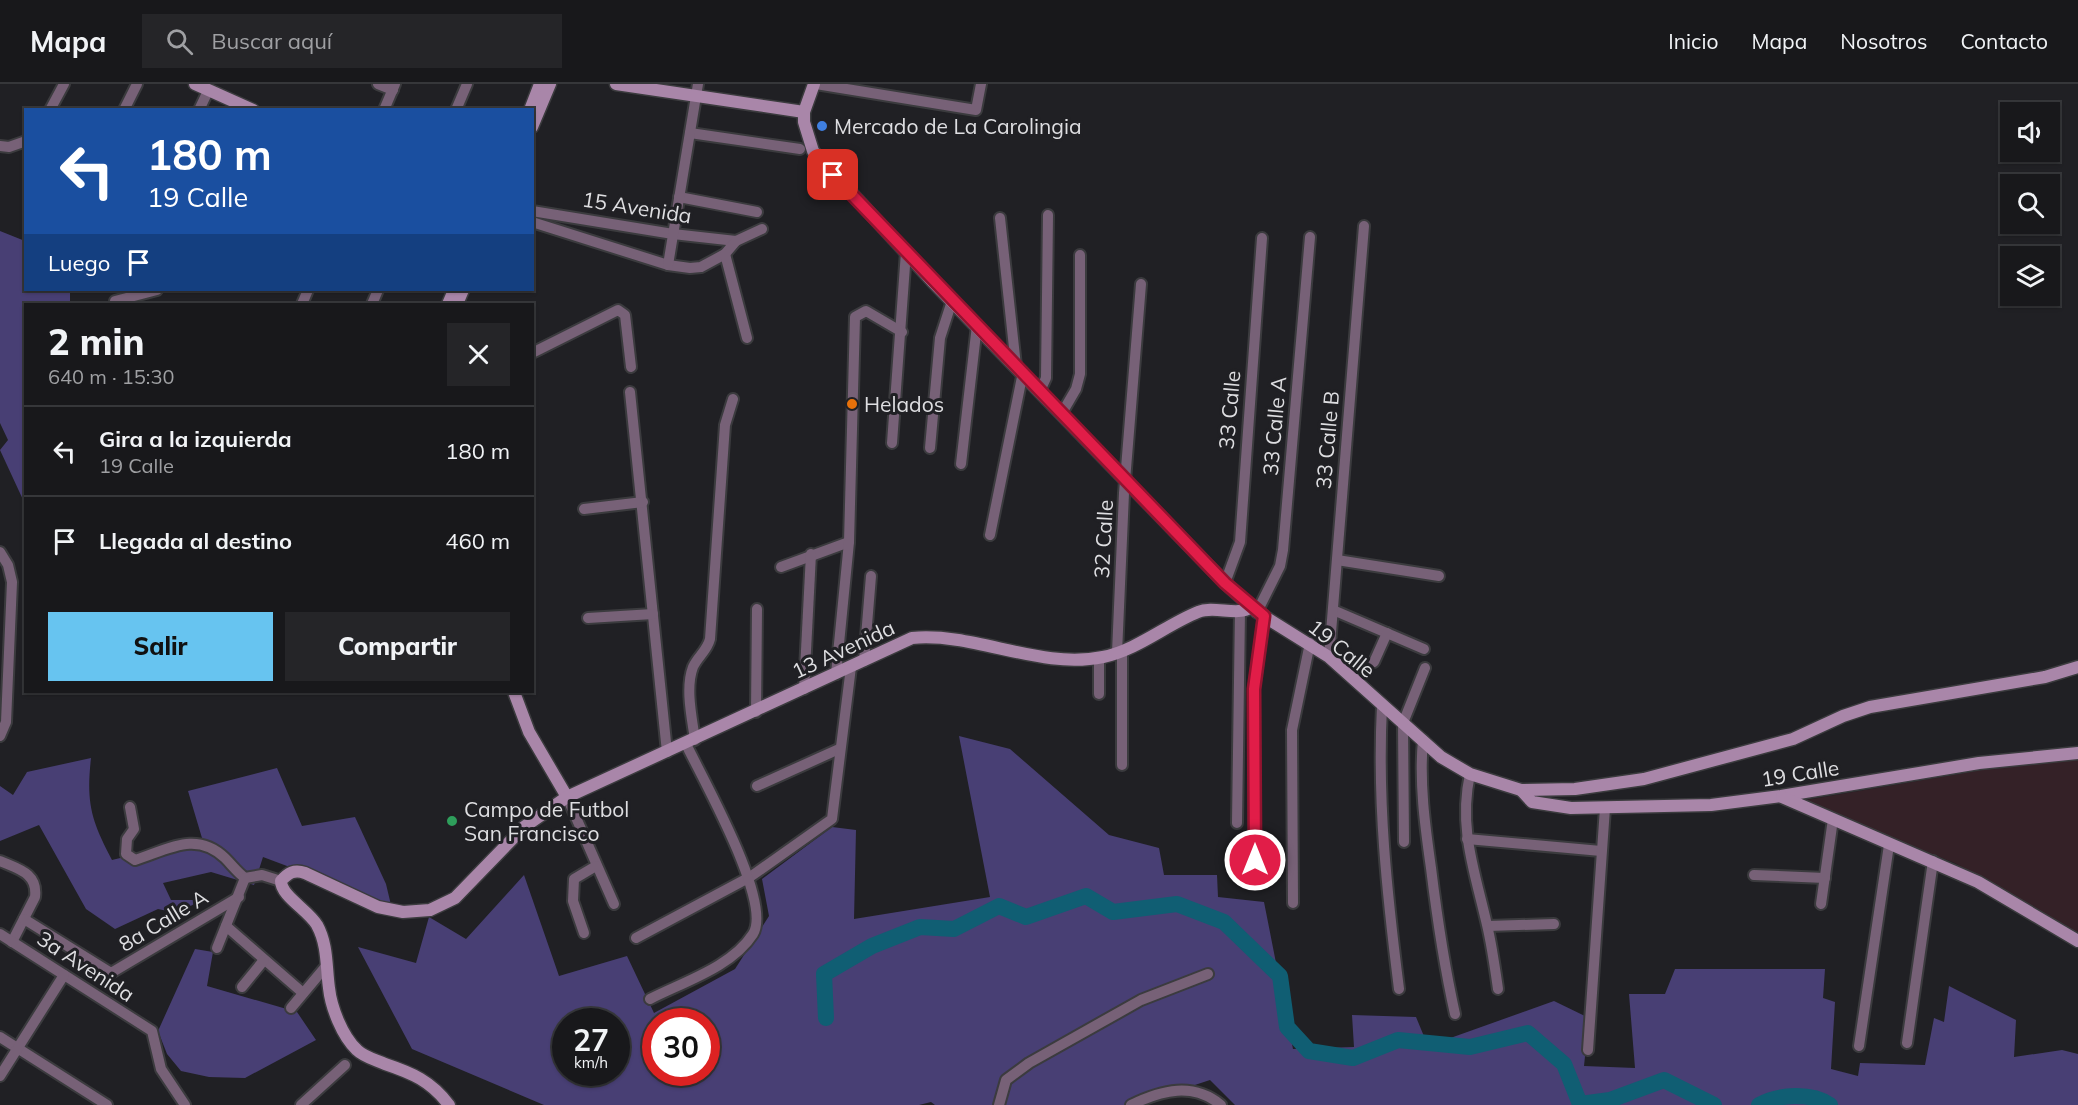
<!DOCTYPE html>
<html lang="es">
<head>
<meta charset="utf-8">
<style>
  body { margin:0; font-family:Mulish,sans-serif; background:#252528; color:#f1f3f6; height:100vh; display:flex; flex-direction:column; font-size:22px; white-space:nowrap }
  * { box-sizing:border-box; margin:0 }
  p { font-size:20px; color:#9fa0a3 }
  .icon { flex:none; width:33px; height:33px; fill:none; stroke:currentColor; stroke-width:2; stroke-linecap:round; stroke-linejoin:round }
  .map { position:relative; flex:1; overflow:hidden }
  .panel { position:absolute; left:24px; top:219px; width:510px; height:390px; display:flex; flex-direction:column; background:#18181b; border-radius:0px; box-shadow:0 2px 4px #0004,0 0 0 2px #36373a }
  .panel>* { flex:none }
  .guide { position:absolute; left:24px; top:24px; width:510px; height:183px; border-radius:0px; box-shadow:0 2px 4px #0004,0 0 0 2px #36373a; background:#1a4fa0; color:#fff; overflow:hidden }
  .buttons { position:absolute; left:2000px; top:18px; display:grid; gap:12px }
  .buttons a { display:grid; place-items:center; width:60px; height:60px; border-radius:0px; background:#18181b; box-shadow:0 2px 4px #0004,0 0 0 2px #36373a; font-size:30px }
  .speed { position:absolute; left:552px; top:924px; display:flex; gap:12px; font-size:30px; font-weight:700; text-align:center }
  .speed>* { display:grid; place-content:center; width:78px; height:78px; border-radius:50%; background:#18181b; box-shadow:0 2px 4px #0004,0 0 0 2px #36373a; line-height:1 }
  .speed small { font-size:15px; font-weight:400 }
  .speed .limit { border:9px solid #d22; background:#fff; color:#111 }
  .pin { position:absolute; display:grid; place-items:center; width:51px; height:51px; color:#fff; margin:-26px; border-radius:12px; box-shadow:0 3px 9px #0006 }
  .me { position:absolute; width:66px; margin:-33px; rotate:0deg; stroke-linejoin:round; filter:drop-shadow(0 0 4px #0008) }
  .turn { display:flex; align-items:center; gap:21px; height:126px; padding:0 24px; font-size:27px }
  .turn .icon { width:78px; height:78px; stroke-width:2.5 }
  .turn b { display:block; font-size:42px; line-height:51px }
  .then { display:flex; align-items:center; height:57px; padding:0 24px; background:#0003; gap:12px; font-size:22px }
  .round { display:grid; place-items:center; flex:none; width:63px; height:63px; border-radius:0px; background:#252528 }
  .summary { display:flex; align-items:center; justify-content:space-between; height:102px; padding:0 24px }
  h1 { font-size:36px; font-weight:800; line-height:45px }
  .cta { display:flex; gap:12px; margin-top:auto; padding:12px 24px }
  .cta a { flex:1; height:69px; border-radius:0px; background:#67c4f0; color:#111; font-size:24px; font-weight:800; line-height:69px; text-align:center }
  .cta a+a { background:#252528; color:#f1f3f6 }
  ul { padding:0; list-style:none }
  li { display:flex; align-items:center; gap:18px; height:90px; padding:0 24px; border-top:2px solid #36373a }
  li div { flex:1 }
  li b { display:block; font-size:22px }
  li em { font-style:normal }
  header { display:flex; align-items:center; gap:36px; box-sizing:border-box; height:84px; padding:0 30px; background:#18181b; border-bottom:2px solid #36373a }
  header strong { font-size:28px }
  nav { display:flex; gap:33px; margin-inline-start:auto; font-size:21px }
  .search { width:420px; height:54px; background:#252528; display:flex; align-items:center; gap:15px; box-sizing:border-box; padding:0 21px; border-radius:0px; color:#9fa0a3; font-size:22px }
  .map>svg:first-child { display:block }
  .industrial { fill:#342127 }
  .green { fill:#483f74; fill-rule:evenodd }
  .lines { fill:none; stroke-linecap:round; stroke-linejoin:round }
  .river { stroke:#105e73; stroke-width:16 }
  .street-casing { stroke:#3b3b3e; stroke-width:14 }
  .secondary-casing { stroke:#3b3b3e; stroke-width:15 }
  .street { stroke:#776177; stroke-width:10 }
  .secondary { stroke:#a986a9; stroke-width:12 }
  .route-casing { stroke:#92132f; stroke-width:15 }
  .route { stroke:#e11d48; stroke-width:10 }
  .shop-dot { fill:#3f7fe0; stroke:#202024; stroke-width:2 }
  .food-dot { fill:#e8710a; stroke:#202024; stroke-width:2 }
  .leisure-dot { fill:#2e9e5b; stroke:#202024; stroke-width:2 }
  .labels { text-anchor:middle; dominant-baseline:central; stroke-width:6; stroke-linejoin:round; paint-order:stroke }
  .poi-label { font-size:21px; fill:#dedee1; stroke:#202024; text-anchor:start }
  .street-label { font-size:21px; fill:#dedee1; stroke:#202024 }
</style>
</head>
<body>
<header>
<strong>Mapa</strong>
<div class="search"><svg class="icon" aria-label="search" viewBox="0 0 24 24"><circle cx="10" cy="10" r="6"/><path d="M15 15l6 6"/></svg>Buscar aquí</div>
<nav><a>Inicio</a><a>Mapa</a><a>Nosotros</a><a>Contacto</a></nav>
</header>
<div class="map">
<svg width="2078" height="1021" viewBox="0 0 2078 1021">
  <rect width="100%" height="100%" fill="#202024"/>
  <path class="industrial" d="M2078,676V850L1955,779L1875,749L1806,716L2006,682Z"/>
  <g class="green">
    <path d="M0,147L25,157L26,206H70V220H26L25,420L0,366L8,356L0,339Z"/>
    <path d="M959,652L1010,665L1109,751L1159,764L1164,791H1217L1218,813L1264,818L1293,965L1354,963L1352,931L1416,933L1428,962L1554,917L1589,934L1584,982L1635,984L1629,910H1665L1675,885H1825L1823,914L1835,918L1831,985L1858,992L1860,979L1925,981L1934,934L1944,938L1949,902L2016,936L2014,973L2062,966L2078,970V1021H1235L1210,996L1134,1021H935L931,1018L919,1021H544L412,965L358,863L416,879L429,833L466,855L524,791L559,892L627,872L654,929L735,885L769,832L762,795L832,743L856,746L854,835L990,813ZM566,938H616V988H566ZM656,938H706V988H656Z"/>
    <path d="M91,674C86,719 91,736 112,776L202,754L188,707L277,684L302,742L355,733L386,800L391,821L263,773L254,801L211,788L163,799L171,816H202L177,829L158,825L115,845L86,825L39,741L0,757V702L13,711L27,688Z"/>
    <path d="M195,865L213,868L207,902L297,928L316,956L245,994L209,993L181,987L167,970L158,947Z"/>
  </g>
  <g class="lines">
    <g class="river">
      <path d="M826,934L824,890L872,862L920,843L954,845L999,822L1026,833L1086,812L1113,828L1177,820L1224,838L1280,892L1287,943L1309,967L1353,974L1398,956L1470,963L1528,949L1564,980L1580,1020L1610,1016L1664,996L1714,1021"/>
      <path d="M1759,1021C1779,1010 1811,1008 1830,1021"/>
    </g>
    <defs>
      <g id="street">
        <path d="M378,0L393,6"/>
        <path d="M816,0L976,26L981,0"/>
        <path d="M50,26L64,0"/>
        <path d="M124,26L137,0"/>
        <path d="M199,26L208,7"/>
        <path d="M384,26L395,0"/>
        <path d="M456,26L467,0"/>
        <path d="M690,49L800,65"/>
        <path d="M0,62L9,63L26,57"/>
        <path d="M679,113L757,128"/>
        <path d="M532,127L673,150L736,157"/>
        <path d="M1000,134L1016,282"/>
        <path d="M532,138L668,181L690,184L701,183L725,170L736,157L762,145"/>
        <path d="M725,170L747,254"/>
        <path d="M668,181L698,0"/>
        <path d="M115,217L157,206"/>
        <path d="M302,220L308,206"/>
        <path d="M372,220L378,206"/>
        <path d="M532,269L618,226L625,231L631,283"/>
        <path d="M1040,307L1046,294L1048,131"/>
        <path d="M630,308L667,668"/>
        <path d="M1062,329L1076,305L1080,290V171"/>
        <path d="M892,359L906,168"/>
        <path d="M930,364L940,254L952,217"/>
        <path d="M961,380L977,241"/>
        <path d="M584,425L643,418"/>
        <path d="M990,451L1023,288"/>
        <path d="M0,468L8,481L12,498L6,638L0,652"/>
        <path d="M1337,476L1439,492"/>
        <path d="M781,483L849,458"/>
        <path d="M1225,499L1240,458L1262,154"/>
        <path d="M1333,526L1424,565"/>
        <path d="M1257,528L1280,482L1283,466L1310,153"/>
        <path d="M588,534L653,530"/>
        <path d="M1117,569L1124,409L1141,200"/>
        <path d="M1329,573L1364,142"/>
        <path d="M1099,574V610"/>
        <path d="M864,577L871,492"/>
        <path d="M1374,578L1387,549"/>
        <path d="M836,590L849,458L855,233L866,227L902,248"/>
        <path d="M804,605L811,470"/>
        <path d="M1382,622C1377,717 1387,810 1399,905"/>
        <path d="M756,628L757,525"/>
        <path d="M695,656C692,634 685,604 693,583C698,572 707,567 710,555L725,341L733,315"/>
        <path d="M1423,656C1419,698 1425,742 1431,784C1437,833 1444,881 1455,930"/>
        <path d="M1122,681V567"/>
        <path d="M1470,690C1458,744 1475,788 1487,841C1492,862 1495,884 1498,905"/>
        <path d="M757,702L839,665"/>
        <path d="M567,713L614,820"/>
        <path d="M130,723L134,745L127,755L126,770L135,776C167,766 196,746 225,774C232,781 237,788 245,794L262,791L281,797"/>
        <path d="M1237,739L1240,526"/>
        <path d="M1467,755L1601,767"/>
        <path d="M1404,758L1403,639L1425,584"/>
        <path d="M0,777C18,785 38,789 35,813L12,858"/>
        <path d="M1754,791L1825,794"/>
        <path d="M1255,797L1254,605L1264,532"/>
        <path d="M1293,819L1292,646L1310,559"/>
        <path d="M1821,820L1833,735"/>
        <path d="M24,835L111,889L239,813"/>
        <path d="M226,842L303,909"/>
        <path d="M1488,842L1554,840"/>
        <path d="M584,849L573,817L574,795L596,782"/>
        <path d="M0,850L152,947L161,985L185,1021"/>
        <path d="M636,854L750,793L832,735L851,583"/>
        <path d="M217,864L245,794"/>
        <path d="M242,903L264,876"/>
        <path d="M650,915C683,898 732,883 753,850C773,818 702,694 686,660"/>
        <path d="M291,924L327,881"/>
        <path d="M0,953L107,1021"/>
        <path d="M1907,959L1933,777"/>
        <path d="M1859,962L1889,761"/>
        <path d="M1588,966L1605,724"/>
        <path d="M0,992L64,891"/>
        <path d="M301,1021L345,981"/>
        <path d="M999,1021L1006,996L1029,979L1141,916L1208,890"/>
        <path d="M1131,1021C1162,1006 1193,998 1221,1021"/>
      </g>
      <g id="secondary">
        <path d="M195,0L253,26"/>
        <path d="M616,0L804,28"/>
        <path d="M814,0L804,28V38L813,67L932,197L1225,499L1257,528L1329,573L1441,673L1470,690L1521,706L1575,705L1644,695L1793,655L1843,632L1870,623L2045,593L2078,583"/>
        <path d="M530,26L540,0"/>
        <path d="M532,43L550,0"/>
        <path d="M448,220L454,206"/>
        <path d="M457,220L463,206"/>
        <path d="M514,608L529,648L567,713"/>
        <path d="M1521,706L1532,718L1571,724L1711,721L1781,712L1979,679L2078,669"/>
        <path d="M1782,713L1978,798L2078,857"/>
        <path d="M449,1021C431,997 412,989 385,980C376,976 364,973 357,966C342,952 331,923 329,904C326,883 328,861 317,841C308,826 281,812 281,797C288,789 294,785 305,789L378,823L403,828L430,826L455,814L524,743L567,713L912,554C976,548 1039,586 1103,573C1137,566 1166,541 1198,528C1214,521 1238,533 1251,523"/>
      </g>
    </defs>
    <use href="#street" class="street-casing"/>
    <use href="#secondary" class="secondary-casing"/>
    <use href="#street" class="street"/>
    <use href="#secondary" class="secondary"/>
  </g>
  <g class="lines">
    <defs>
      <path id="route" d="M833,91L1225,499L1264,532L1254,605L1255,776"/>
    </defs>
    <use href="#route" class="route-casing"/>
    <use href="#route" class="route"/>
  </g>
  <circle class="shop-dot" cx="822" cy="42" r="6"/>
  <circle class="food-dot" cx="852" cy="320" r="6"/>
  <circle class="leisure-dot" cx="452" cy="737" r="6"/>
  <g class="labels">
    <g class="poi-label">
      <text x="834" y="42">Mercado de La Carolingia</text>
      <text x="864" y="320">Helados</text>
      <text x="464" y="725">Campo de Futbol<tspan x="464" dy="24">San Francisco</tspan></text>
    </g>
    <g class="street-label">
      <text transform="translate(637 123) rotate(9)">15 Avenida</text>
      <text transform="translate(1229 326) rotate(-85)">33 Calle</text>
      <text transform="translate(1274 342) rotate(-85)">33 Calle A</text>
      <text transform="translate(1327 356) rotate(-85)">33 Calle B</text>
      <text transform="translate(1103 455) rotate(-87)">32 Calle</text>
      <text transform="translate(1342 564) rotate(39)">19 Calle</text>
      <text transform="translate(843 565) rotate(-25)">13 Avenida</text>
      <text transform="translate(1800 689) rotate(-9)">19 Calle</text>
      <text transform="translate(163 836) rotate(-31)">8a Calle A</text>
      <text transform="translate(86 882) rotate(33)">3a Avenida</text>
    </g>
  </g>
</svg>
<div class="buttons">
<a><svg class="icon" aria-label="sound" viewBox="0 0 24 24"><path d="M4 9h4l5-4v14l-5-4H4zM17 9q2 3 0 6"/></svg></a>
<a><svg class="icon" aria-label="search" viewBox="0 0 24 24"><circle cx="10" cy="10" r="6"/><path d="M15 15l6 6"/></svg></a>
<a><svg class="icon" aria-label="layers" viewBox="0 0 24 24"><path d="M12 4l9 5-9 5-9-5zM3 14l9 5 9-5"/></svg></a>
</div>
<div class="speed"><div>27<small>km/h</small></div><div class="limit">30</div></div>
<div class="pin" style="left:833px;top:91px;background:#d93025"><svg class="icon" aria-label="arrive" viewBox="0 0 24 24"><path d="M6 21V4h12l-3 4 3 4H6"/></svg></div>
<svg class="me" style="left:1255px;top:776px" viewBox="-20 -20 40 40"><circle r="17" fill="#e11d48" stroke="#fff" stroke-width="3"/><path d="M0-11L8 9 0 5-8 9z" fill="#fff"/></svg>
<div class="guide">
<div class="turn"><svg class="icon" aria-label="left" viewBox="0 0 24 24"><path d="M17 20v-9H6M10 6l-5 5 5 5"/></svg><div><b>180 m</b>19 Calle</div></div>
<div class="then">Luego<svg class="icon" aria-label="arrive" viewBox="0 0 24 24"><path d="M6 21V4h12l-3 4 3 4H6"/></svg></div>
</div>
<section class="panel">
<div class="summary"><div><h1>2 min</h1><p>640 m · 15:30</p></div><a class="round"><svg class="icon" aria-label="close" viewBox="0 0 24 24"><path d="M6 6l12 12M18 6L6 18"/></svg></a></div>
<ul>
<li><svg class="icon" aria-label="left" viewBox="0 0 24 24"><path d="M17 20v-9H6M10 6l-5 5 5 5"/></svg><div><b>Gira a la izquierda</b><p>19 Calle</p></div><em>180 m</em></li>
<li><svg class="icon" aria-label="arrive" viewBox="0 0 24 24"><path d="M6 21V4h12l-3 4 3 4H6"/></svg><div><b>Llegada al destino</b></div><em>460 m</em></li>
</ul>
<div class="cta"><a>Salir</a><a>Compartir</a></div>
</section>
</div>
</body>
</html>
